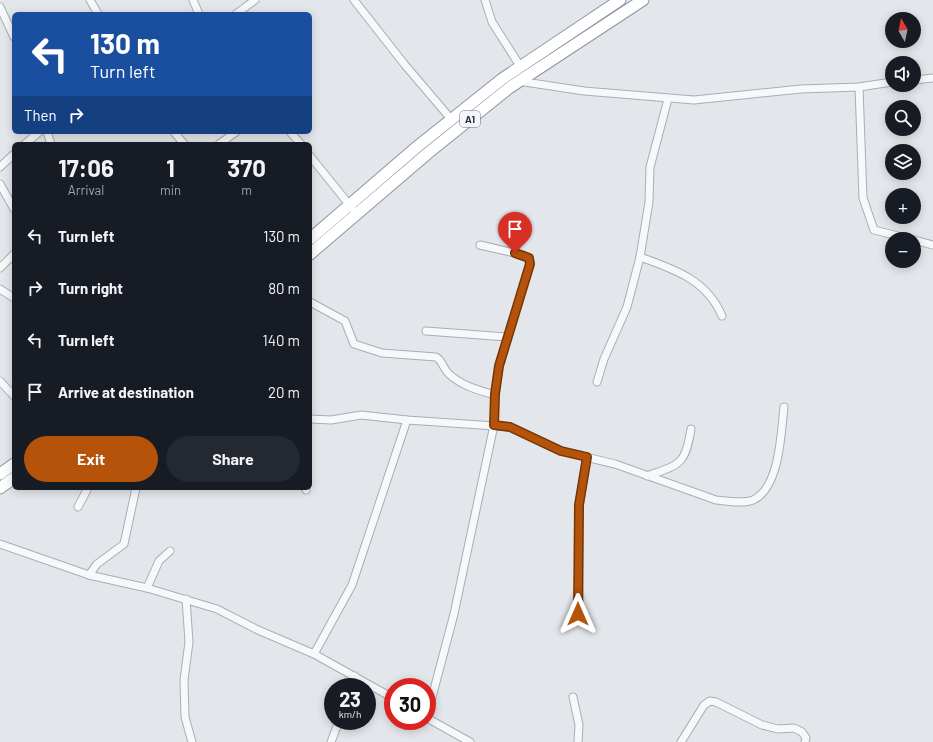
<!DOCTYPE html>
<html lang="en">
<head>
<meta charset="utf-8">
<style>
  body { margin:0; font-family:Barlow,sans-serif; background:#242831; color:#f1f3f6; height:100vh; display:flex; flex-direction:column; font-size:15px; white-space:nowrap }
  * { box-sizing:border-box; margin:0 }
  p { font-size:13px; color:#9ea1a6 }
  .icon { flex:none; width:22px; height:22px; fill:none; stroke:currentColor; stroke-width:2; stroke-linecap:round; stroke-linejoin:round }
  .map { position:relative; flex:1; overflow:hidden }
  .details { position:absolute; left:12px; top:142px; width:300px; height:348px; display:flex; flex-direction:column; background:#171b24; border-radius:6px; box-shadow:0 2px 10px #0003 }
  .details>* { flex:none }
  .guide { position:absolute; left:12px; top:12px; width:300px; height:122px; border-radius:6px; box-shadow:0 2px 10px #0003; background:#1a4fa0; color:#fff; overflow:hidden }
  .needle { width:26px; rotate:351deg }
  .buttons { position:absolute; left:885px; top:12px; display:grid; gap:8px }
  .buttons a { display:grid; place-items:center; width:36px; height:36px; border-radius:50%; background:#171b24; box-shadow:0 2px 10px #0003; font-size:20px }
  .speed { position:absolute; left:324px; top:678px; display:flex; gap:8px; font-size:20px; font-weight:700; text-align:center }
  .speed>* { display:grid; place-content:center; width:52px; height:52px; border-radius:50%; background:#171b24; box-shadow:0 2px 10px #0003; line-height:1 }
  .speed small { font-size:10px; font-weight:400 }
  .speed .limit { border:6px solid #d22; background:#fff; color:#111 }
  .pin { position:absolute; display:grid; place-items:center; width:34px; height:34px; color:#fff; margin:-41px -17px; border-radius:50% 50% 50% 0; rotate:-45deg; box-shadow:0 0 4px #0007 }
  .pin .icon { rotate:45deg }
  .me { position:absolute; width:44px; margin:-22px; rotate:0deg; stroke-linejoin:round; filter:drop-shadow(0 0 3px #0008) }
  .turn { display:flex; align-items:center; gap:14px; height:84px; padding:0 12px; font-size:18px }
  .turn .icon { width:52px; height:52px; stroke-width:2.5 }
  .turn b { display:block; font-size:28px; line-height:34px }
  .then { display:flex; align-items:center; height:38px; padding:0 12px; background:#0003; gap:8px; font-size:15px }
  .eta { display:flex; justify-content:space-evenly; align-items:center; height:68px; text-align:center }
  .eta b { font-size:24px; font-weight:700; line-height:28px }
  .button { display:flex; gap:8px; margin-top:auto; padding:8px 12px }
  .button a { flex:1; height:46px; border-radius:24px; background:#b45309; color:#fff; font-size:16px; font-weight:700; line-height:46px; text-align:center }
  .button a+a { background:#242831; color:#f1f3f6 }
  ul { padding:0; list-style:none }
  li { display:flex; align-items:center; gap:12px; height:52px; padding:0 12px }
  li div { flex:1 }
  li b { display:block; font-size:15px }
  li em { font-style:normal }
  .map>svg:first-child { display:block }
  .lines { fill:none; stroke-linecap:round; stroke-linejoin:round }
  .minor-casing { stroke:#a8aeb6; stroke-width:9 }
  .trunk-casing { stroke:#8b96a2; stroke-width:13 }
  .minor { stroke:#f6f8f9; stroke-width:7 }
  .trunk { stroke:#fff; stroke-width:11 }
  .route-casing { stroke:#753606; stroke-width:10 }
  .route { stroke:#b45309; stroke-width:7 }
  .labels { text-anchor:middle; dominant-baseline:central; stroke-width:3.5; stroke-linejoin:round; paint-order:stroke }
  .shield { fill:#f3f6f8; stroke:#67707a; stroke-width:1 }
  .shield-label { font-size:10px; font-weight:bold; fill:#2b3644 }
</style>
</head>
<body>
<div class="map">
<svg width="933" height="742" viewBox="0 0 933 742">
  <rect width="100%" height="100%" fill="#e3e7eb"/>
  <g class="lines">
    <defs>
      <g id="minor">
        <path d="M90,0L98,14"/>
        <path d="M193,0L199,14"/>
        <path d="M354,0L405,65L451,119"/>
        <path d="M485,0L492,22L520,66"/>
        <path d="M0,7L14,37"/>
        <path d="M236,14L255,0"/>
        <path d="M914,80L933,78"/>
        <path d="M518,81L584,91L694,100L801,89L859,87L892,82"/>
        <path d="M859,87L863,198L874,230L910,239"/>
        <path d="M47,132L51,144"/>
        <path d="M174,132L184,144"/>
        <path d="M290,132L301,144"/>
        <path d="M25,144L39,132"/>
        <path d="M219,144L236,132"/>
        <path d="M310,156L352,208"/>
        <path d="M0,167L14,154"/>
        <path d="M0,184L14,209"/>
        <path d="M914,240L933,245"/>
        <path d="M640,257C674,269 707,280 722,316"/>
        <path d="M0,268L14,254"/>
        <path d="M0,289L14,298"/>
        <path d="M310,302L345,321L354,344L382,353L436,357C443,361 443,369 449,374C462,386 478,390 495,395"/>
        <path d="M426,331L507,337"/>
        <path d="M0,381L14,396"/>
        <path d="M597,382L604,359L627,307L640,257L649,202L650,167L668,99"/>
        <path d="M310,419L331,420L361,415L407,420L510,427L561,451L615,464L716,500C727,501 743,504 753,500C780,488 781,432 784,407"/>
        <path d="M647,476C680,464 685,466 691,429"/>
        <path d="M305,488L306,490"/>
        <path d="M78,507L88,488"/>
        <path d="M0,544L89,575L147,588L217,609L258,630L314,654L393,698"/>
        <path d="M89,575L97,564L124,544L136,488"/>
        <path d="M147,588L159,561L170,551"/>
        <path d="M186,599L189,642L184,680L185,717L192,742"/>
        <path d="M579,614V505L587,457"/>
        <path d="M314,654L352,585L407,420"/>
        <path d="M351,687L355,676"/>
        <path d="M573,697L579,725L578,742"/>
        <path d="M427,716L454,614L494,425L495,395L499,366L530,264L529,258L523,255L480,245"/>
        <path d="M427,718L470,742"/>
        <path d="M331,742L339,721"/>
        <path d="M681,742L704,705L710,701L716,702L762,725L778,729L794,728L802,732L806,738L805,742"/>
      </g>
      <g id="trunk">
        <path d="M310,239L418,146L502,79L620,0"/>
        <path d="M310,254L428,153L509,88L643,0"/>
        <path d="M0,474L14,464"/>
        <path d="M0,488L14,478"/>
      </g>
    </defs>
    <use href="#minor" class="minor-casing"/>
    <use href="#trunk" class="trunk-casing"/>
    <use href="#minor" class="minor"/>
    <use href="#trunk" class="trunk"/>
  </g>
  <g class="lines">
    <defs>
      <path id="route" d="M515,253L529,258L530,264L499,366L495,394L494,425L510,427L561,451L587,457L579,505L578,614"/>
    </defs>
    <use href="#route" class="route-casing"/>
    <use href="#route" class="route"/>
  </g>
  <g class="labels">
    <rect class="shield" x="460" y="111" width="20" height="16" rx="3"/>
    <g class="shield-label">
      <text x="470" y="119">A1</text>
    </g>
  </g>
</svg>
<div class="buttons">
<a><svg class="needle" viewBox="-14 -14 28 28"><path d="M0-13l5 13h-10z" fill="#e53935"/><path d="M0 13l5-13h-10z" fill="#9ea1a6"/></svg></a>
<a><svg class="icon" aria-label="sound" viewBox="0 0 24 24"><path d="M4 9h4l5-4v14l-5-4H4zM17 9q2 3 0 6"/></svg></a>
<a><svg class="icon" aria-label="search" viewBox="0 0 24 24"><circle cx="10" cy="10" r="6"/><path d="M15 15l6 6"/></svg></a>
<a><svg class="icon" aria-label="layers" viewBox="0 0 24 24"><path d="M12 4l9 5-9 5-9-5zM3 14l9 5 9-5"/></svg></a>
<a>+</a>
<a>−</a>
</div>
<div class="speed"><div>23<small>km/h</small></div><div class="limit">30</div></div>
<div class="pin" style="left:515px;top:253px;background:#d93025"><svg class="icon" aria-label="arrive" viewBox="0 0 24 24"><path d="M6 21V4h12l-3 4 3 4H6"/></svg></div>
<svg class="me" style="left:578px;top:614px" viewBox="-20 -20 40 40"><path d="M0-17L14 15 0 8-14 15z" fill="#b45309" stroke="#fff" stroke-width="4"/></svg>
<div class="guide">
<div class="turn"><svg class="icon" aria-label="left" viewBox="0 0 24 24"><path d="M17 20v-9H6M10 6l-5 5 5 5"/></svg><div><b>130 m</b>Turn left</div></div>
<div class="then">Then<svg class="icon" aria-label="right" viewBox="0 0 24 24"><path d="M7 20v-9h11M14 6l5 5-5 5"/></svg></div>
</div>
<section class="details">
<div class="eta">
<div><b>17:06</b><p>Arrival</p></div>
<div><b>1</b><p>min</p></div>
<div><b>370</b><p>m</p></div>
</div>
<ul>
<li><svg class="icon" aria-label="left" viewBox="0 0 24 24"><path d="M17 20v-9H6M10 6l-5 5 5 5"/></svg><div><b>Turn left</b></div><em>130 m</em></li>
<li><svg class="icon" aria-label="right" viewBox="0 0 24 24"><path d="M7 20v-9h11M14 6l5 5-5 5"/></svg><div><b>Turn right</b></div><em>80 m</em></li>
<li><svg class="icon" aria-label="left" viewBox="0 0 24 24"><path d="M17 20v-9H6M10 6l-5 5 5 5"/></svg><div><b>Turn left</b></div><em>140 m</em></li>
<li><svg class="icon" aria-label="arrive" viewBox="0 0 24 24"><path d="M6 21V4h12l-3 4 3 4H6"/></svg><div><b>Arrive at destination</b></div><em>20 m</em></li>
</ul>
<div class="button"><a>Exit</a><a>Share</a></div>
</section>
</div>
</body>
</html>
